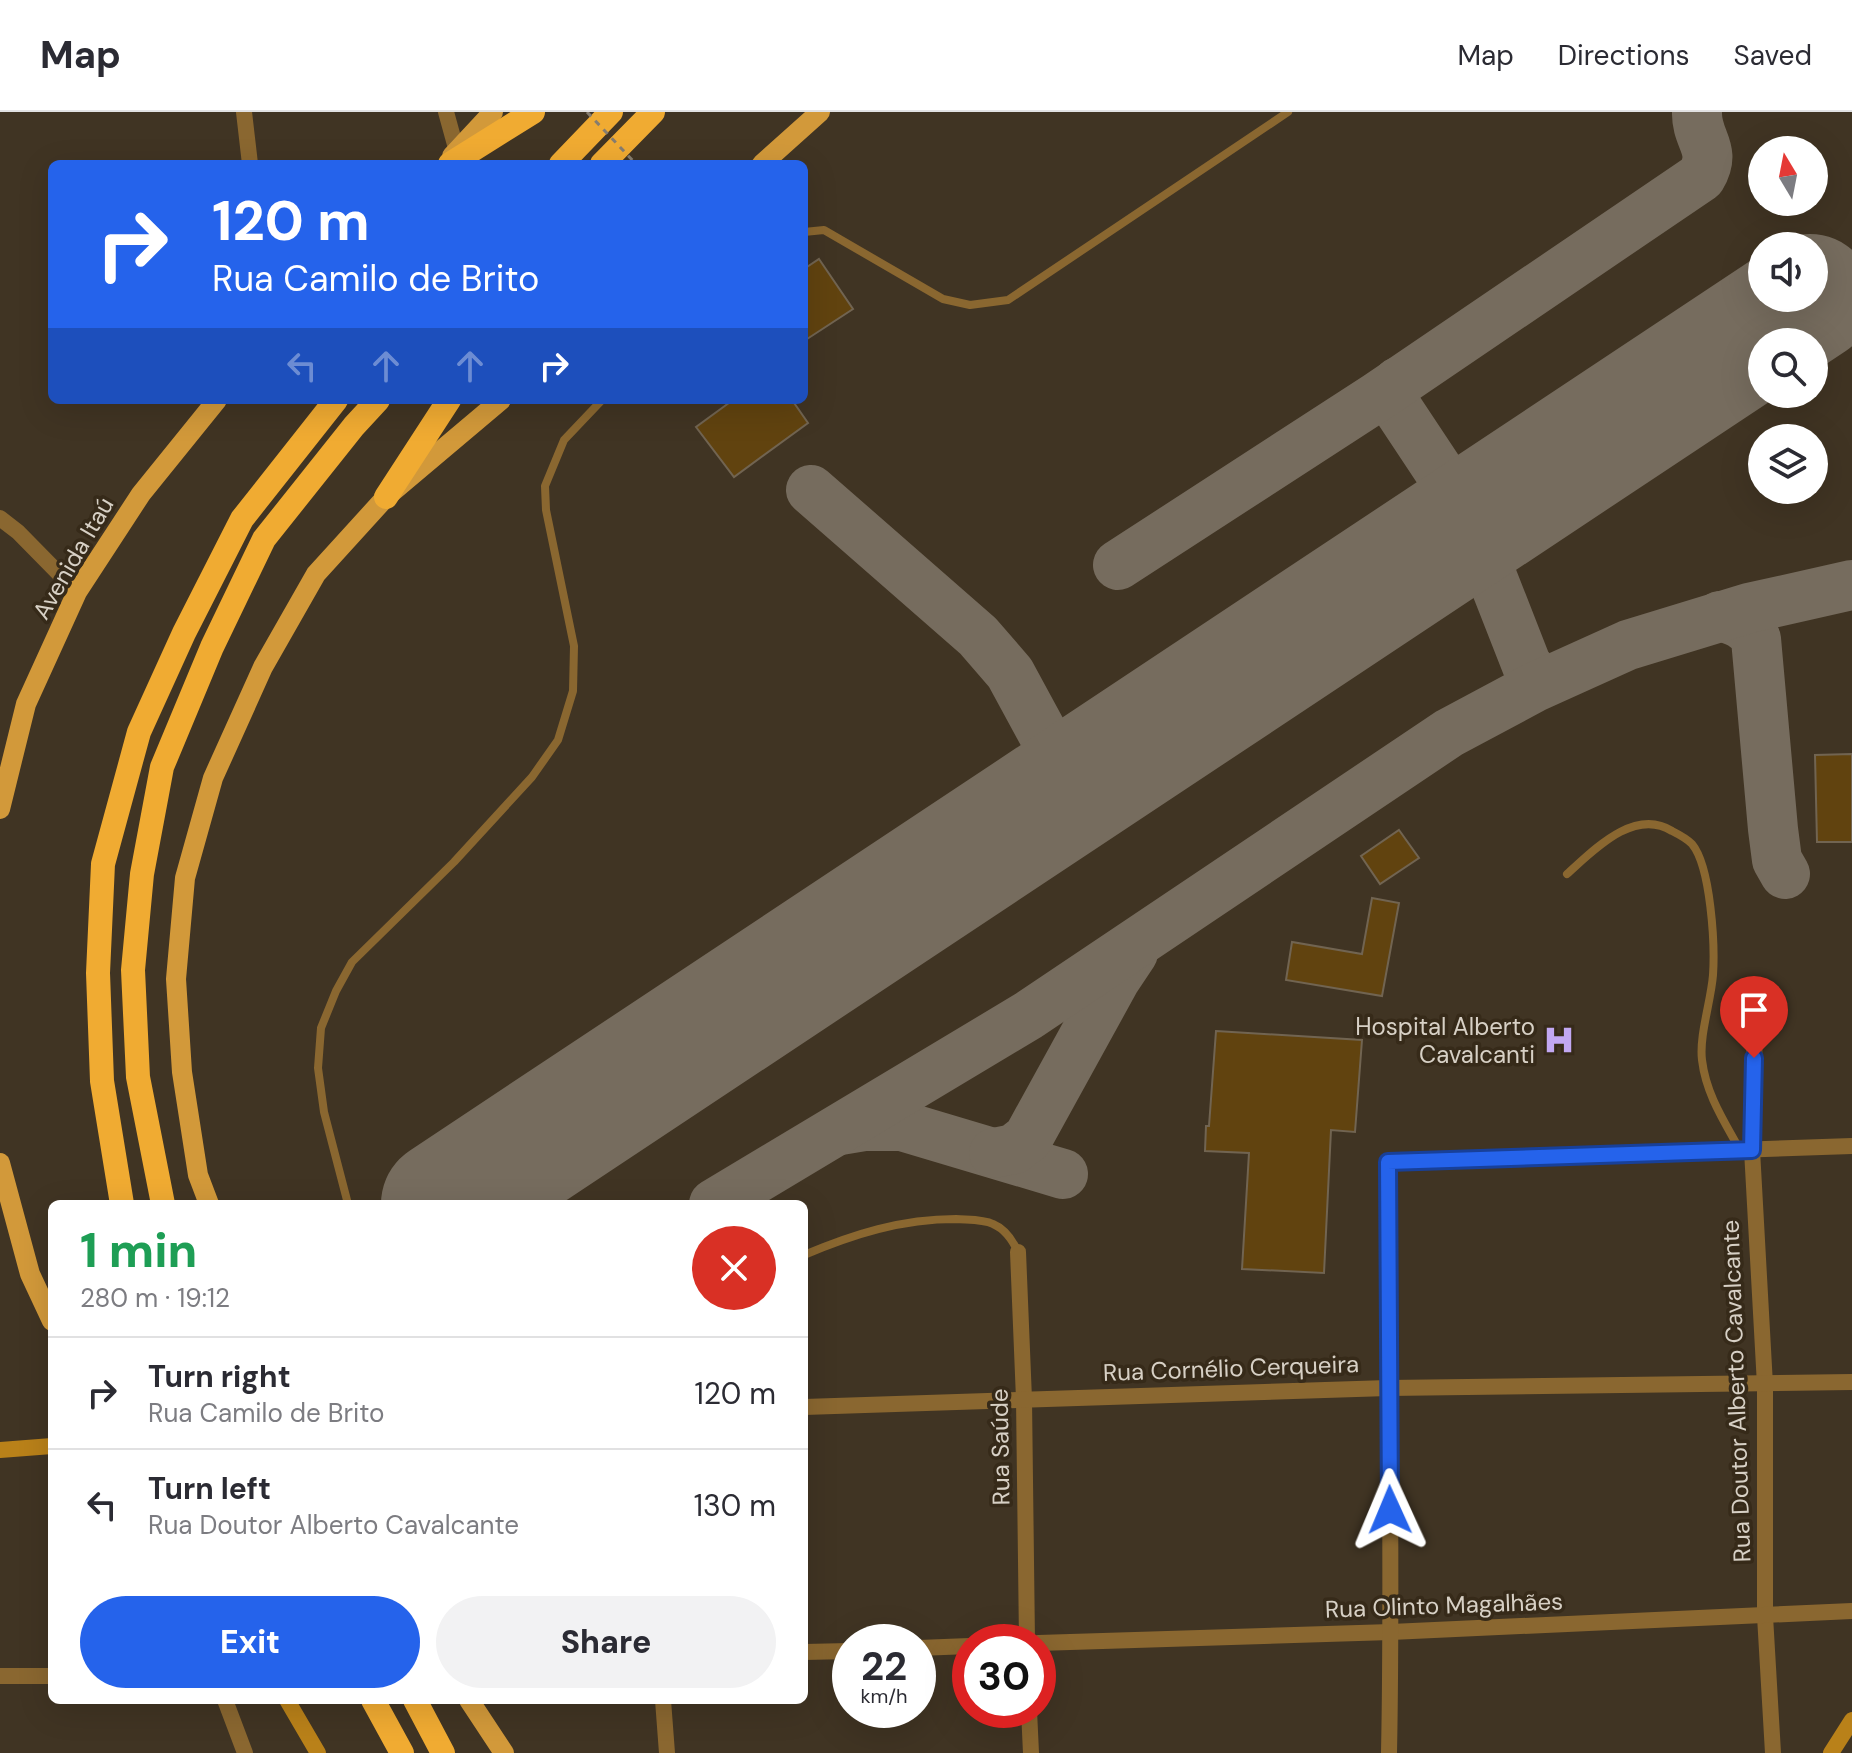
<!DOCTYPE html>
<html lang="en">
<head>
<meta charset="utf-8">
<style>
  body { margin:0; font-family:"DM Sans",sans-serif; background:#f2f2f3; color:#2b2b33; height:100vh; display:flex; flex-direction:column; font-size:30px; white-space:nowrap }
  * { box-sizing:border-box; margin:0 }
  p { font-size:26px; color:#7c7c81 }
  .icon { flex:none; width:44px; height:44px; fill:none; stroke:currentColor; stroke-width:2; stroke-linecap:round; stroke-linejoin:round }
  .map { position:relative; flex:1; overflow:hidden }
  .sheet { position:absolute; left:48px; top:1088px; width:760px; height:504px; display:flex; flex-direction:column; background:#fff; border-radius:12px; box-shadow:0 8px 32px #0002 }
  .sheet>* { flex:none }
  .banner { position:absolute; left:48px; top:48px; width:760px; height:244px; border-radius:12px; box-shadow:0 8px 32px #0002; background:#2563eb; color:#fff; overflow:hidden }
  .needle { width:52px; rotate:350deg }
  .buttons { position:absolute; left:1748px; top:24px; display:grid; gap:16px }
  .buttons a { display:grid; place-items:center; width:80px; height:80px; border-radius:50%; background:#fff; box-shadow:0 8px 32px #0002; font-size:40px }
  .speed { position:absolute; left:832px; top:1512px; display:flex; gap:16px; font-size:40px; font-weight:700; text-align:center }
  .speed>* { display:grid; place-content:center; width:104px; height:104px; border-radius:50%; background:#fff; box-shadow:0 8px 32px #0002; line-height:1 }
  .speed small { font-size:20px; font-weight:400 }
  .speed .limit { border:12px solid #d22; background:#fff; color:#111 }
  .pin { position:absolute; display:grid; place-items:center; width:68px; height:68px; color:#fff; margin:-82px -34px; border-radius:50% 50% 50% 0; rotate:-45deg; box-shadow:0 0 8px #0007 }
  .pin .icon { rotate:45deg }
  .me { position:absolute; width:88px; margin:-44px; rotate:359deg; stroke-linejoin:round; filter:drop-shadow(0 0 6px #0008) }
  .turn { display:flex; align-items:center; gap:28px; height:168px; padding:0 32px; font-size:36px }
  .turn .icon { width:104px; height:104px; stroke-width:2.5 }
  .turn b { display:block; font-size:56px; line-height:68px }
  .lanes { display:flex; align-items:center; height:76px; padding:0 32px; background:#0003; justify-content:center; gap:40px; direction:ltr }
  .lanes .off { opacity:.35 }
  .round { display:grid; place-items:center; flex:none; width:84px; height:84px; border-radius:42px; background:#f2f2f3 }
  .headline { display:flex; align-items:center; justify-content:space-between; height:136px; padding:0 32px }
  h1 { font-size:48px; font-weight:800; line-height:60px; color:#1e9e55 }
  .action { display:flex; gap:16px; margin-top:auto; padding:16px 32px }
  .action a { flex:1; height:92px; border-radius:48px; background:#2563eb; color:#fff; font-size:32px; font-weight:800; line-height:92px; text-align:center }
  .action a+a { background:#f2f2f3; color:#2b2b33 }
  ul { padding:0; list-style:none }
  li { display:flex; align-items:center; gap:24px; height:112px; padding:0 32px; border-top:2px solid #e1e1e2 }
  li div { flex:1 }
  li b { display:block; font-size:30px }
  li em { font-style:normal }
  header { display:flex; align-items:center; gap:48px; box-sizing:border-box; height:112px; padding:0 40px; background:#fff; border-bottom:2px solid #e1e1e2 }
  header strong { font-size:38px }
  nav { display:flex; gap:44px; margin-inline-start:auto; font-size:28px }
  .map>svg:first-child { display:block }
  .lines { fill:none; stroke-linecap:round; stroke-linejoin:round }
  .taxiway { stroke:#766c5e; stroke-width:50 }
  .runway { stroke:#766c5e; stroke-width:128 }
  .building { fill:#61430f; stroke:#716451; stroke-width:2 }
  .lane { stroke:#8a6730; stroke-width:8 }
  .street { stroke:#8a6730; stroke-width:16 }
  .secondary { stroke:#b98119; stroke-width:16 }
  .primary { stroke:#d2993a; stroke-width:20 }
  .highway { stroke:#f0ab32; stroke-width:24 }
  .path-bridge { stroke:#867d6f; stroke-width:3; stroke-dasharray:6 6; stroke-linecap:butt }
  .route-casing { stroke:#184099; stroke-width:20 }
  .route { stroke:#2563eb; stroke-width:14 }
  .labels { text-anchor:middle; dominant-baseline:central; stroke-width:7; stroke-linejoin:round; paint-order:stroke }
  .street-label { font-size:24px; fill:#d7d0c5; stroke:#362a19 }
  .poi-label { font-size:24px; fill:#d7d0c5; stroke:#362a19; text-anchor:end }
</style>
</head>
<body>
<header>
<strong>Map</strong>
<nav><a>Map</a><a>Directions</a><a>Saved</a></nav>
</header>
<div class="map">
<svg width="1852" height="1641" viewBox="0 0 1852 1641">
  <rect width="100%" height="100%" fill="#403423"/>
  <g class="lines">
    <g class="taxiway">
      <path d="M1398,270L1394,279V291L1459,389L1473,394L1495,395"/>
      <path d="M811,378L978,524L1010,561L1061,655L1086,667"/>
      <path d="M1487,400L1481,412L1480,434L1527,554L1536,563L1549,568"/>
      <path d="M1440,431L1456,405L1459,389"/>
      <path d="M1118,453L1377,285L1701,65C1718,37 1696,28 1697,0"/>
      <path d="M1720,504C1735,508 1748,513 1756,527L1773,717L1777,748L1785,762"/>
      <path d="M840,1018L864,1014H902L1063,1062"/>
      <path d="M994,1041L1014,1037L1028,1026L1115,868L1133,841"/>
      <path d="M714,1092L1029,903L1449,621L1535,575L1628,533L1749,496L1852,473"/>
    </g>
    <path class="runway" d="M445,1092L1810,186"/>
  </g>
  <g class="building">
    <path d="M819,147L853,197L804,229V157Z"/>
    <path d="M733,288H792L808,311L734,365L696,315Z"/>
    <path d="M1852,642V730H1817L1815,643Z"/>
    <path d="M1399,718L1419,746L1380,772L1361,744Z"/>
    <path d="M1372,786L1399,791L1382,884L1286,868L1292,830L1362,842Z"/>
    <path d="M1216,919L1362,928L1355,1020L1331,1018L1324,1161L1242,1157L1249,1041L1205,1039L1206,1014H1209Z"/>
  </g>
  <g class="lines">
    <g class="lane">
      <path d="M804,120L824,118L943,187L970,193L1008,188L1288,0"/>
      <path d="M1567,762C1593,739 1634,695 1672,719C1678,722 1687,727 1692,732C1711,755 1715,833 1713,863C1711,889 1699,924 1702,948C1706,982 1724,1009 1740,1038"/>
      <path d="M348,1092L324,1000L318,956L321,916L336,879L352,850L454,750L532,665L558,628L573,579L574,534L546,398L545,374L564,328L602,288"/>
      <path d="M804,1143C854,1122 901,1107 956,1107C968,1108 983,1107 993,1112C1005,1117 1013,1129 1018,1140"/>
    </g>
    <g class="street">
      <path d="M244,0L250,52"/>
      <path d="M446,0L457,40"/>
      <path d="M0,406L18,420L77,480"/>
      <path d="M1755,915L1752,1038L1765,1273V1504L1773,1641"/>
      <path d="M1018,1140L1024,1287L1027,1530"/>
      <path d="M804,1295L1388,1276L1852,1270"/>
      <path d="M1038,1531L1391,1520L1852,1499"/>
      <path d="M918,1536L970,1534"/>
      <path d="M804,1540L850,1539"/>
      <path d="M0,1564H52"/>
      <path d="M225,1588L245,1641"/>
      <path d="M663,1588L667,1641"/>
      <path d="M1029,1598L1031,1641"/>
      <path d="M1389,1641C1393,1444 1388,1247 1388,1050L1852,1034"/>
    </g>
    <g class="secondary">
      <path d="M0,1338L52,1334"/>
      <path d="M287,1588L318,1641"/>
      <path d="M1831,1641L1852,1608"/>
    </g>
    <g class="primary">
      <path d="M452,44L493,0"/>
      <path d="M762,52L820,0"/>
      <path d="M0,697L26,592L77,480L141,382L217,288"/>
      <path d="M0,1051L30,1162L52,1209"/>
      <path d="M209,1092L198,1063L182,960L176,867L185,766L213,666L263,555L316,462L386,385L501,288"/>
      <path d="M469,1588L504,1641"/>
    </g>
    <g class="highway">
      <path d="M450,52L533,0"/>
      <path d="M561,52L611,0"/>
      <path d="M602,52L653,0"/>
      <path d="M386,385L449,288"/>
      <path d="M122,1092L102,969L98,861L103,752L139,620L184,521L242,407L336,288"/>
      <path d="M163,1092L138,965L133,858L142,762L162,655L212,535L264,427L354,314L378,288"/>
      <path d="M373,1588L402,1641"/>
      <path d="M415,1588L443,1641"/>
    </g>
    <path class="path-bridge" d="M587,0L636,52"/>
  </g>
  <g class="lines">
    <defs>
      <path id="route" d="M1390,1398L1388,1050L1752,1038L1754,946"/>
    </defs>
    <use href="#route" class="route-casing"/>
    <use href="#route" class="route"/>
  </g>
  <defs>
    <symbol id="hospital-bare" viewBox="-9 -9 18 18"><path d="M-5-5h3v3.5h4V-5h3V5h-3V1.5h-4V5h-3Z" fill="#c2a8f2" stroke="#362a19" stroke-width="2.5" paint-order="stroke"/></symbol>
  </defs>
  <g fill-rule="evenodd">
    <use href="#hospital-bare" x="1537" y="906" width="44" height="44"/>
  </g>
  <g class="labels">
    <g class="street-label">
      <text transform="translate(73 446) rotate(-60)">Avenida Itaú</text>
      <text transform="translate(1231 1256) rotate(-2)">Rua Cornélio Cerqueira</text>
      <text transform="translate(1736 1279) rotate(-92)">Rua Doutor Alberto Cavalcante</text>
      <text transform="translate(1000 1335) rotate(-91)">Rua Saúde</text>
      <text transform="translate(1444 1493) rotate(-2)">Rua Olinto Magalhães</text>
    </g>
    <g class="poi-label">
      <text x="1535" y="914">Hospital Alberto<tspan x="1535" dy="28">Cavalcanti</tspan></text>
    </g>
  </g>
</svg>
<div class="buttons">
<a><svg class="needle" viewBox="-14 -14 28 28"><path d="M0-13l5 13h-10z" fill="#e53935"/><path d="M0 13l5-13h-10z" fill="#7c7c81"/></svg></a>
<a><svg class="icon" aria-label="sound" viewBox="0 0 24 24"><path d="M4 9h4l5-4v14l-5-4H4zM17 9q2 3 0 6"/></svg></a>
<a><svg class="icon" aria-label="search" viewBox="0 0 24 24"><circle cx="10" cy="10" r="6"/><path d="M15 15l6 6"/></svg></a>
<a><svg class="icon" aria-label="layers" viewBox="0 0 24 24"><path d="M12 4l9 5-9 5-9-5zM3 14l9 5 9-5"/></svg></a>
</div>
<div class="speed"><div>22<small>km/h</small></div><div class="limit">30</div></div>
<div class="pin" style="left:1754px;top:946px;background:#d93025"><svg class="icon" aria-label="arrive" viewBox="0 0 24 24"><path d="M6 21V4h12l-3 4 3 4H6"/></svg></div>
<svg class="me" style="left:1390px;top:1398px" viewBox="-20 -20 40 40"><path d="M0-17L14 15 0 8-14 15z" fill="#2563eb" stroke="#fff" stroke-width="4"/></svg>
<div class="banner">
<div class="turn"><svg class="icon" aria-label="right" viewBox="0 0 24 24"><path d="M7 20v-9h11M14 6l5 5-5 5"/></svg><div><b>120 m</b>Rua Camilo de Brito</div></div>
<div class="lanes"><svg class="icon off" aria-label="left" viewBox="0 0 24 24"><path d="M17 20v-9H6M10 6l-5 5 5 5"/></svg><svg class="icon off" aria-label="ahead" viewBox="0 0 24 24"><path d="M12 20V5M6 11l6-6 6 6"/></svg><svg class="icon off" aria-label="ahead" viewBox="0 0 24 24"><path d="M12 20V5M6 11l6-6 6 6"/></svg><svg class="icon" aria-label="right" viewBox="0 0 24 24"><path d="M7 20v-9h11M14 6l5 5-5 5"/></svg></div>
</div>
<section class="sheet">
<div class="headline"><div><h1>1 min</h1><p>280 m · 19:12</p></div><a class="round" style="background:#d93025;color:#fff"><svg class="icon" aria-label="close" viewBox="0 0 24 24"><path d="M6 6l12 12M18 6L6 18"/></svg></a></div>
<ul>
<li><svg class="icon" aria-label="right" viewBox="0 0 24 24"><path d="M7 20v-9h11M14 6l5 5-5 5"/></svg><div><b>Turn right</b><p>Rua Camilo de Brito</p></div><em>120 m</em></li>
<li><svg class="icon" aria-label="left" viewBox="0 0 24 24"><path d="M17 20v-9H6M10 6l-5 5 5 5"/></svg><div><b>Turn left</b><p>Rua Doutor Alberto Cavalcante</p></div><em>130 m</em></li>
</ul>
<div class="action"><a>Exit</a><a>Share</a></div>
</section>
</div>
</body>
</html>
